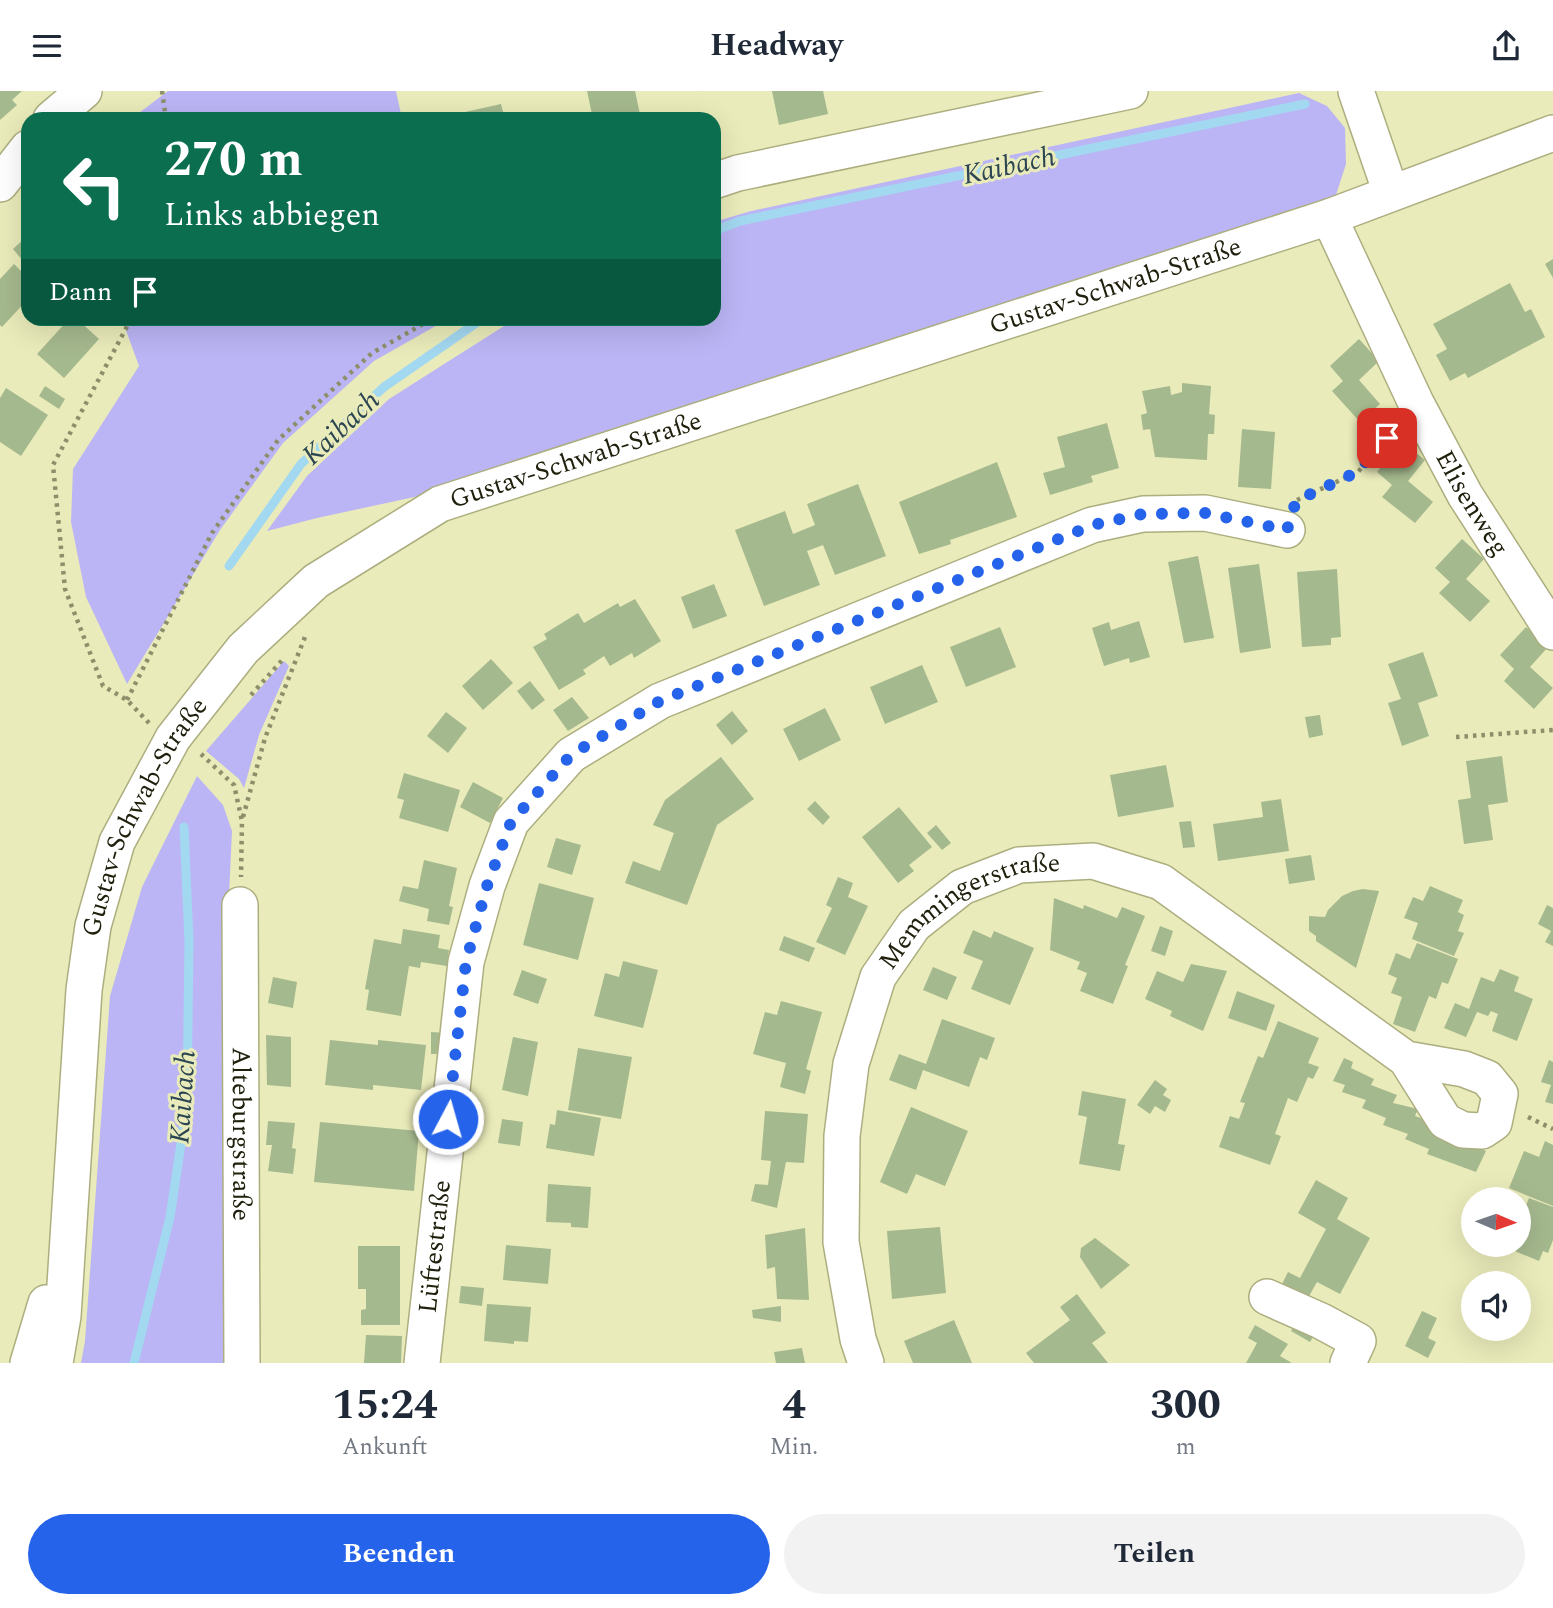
<!DOCTYPE html>
<html lang="de">
<head>
<meta charset="utf-8">
<style>
  body { margin:0; font-family:Spectral,serif; background:#f2f2f3; color:#1f2937; height:100vh; display:flex; flex-direction:column; font-size:26px; white-space:nowrap }
  * { box-sizing:border-box; margin:0 }
  p { font-size:23px; color:#747a83 }
  .icon { flex:none; width:38px; height:38px; fill:none; stroke:currentColor; stroke-width:2; stroke-linecap:round; stroke-linejoin:round }
  .map { position:relative; height:1272px; overflow:hidden }
  .panel { display:flex; flex-direction:column; background:#fff; flex:1 }
  .panel>* { flex:none }
  .hud { position:absolute; left:21px; top:21px; width:700px; height:214px; border-radius:21px; box-shadow:0 7px 28px #0002; background:#0b6e4f; color:#fff; overflow:hidden }
  .needle { width:46px; rotate:92deg }
  .controls { position:absolute; left:1461px; top:1096px; display:grid; gap:14px }
  .controls a { display:grid; place-items:center; width:70px; height:70px; border-radius:50%; background:#fff; box-shadow:0 7px 28px #0002; font-size:35px }
  .pin { position:absolute; display:grid; place-items:center; width:60px; height:60px; color:#fff; margin:-30px; border-radius:14px; box-shadow:0 4px 10px #0006 }
  .me { position:absolute; width:77px; margin:-38px; rotate:6deg; stroke-linejoin:round; filter:drop-shadow(0 0 5px #0008) }
  .turn { display:flex; align-items:center; gap:24px; height:147px; padding:0 28px; font-size:32px }
  .turn .icon { width:91px; height:91px; stroke-width:2.5 }
  .turn b { display:block; font-size:49px; line-height:60px }
  .then { display:flex; align-items:center; height:66px; padding:0 28px; background:#0003; gap:14px; font-size:26px }
  .eta { display:flex; justify-content:space-evenly; align-items:center; height:119px; text-align:center }
  .eta b { font-size:42px; font-weight:700; line-height:49px }
  .action { display:flex; gap:14px; margin-top:auto; padding:14px 28px }
  .action a { flex:1; height:80px; border-radius:42px; background:#2563eb; color:#fff; font-size:28px; font-weight:700; line-height:80px; text-align:center }
  .action a+a { background:#f2f2f3; color:#1f2937 }
  header { display:flex; justify-content:space-between; align-items:center; height:91px; padding:0 28px; background:#fff; font-size:32px; font-weight:700 }
  .map>svg:first-child { display:block }
  .green { fill:#bbb5f5 }
  .lines { fill:none; stroke-linecap:round; stroke-linejoin:round }
  .stream { stroke:#a3d8f1; stroke-width:9 }
  .building { fill:#a5b98e }
  .minor-casing { stroke:#adae7f; stroke-width:38 }
  .path { stroke:#8d8e6a; stroke-width:4.5; stroke-dasharray:3.5 5; stroke-linecap:butt }
  .minor { stroke:#fff; stroke-width:35 }
  .route { stroke:#2563eb; stroke-width:12; stroke-dasharray:0 21.6 }
  .labels { text-anchor:middle; dominant-baseline:central; stroke-width:6; stroke-linejoin:round; paint-order:stroke }
  .street-label { font-size:26px; fill:#20200d; stroke:#eaebba }
  .water-label { font-size:28px; font-style:italic; fill:#2b4652; stroke:#eaebba }
</style>
</head>
<body>
<header><svg class="icon" aria-label="menu" viewBox="0 0 24 24"><path d="M4 6h16M4 12h16M4 18h16"/></svg>Headway<svg class="icon" aria-label="share" viewBox="0 0 24 24"><path d="M12 15V3M7 8l5-5 5 5M5 13v7h14v-7"/></svg></header>
<div class="map">
<svg width="1553" height="1272" viewBox="0 0 1553 1272">
  <rect width="100%" height="100%" fill="#eaebba"/>
  <g class="green">
    <path d="M168,0H396L402,28H131Z"/>
    <path d="M1299,2L1327,15L1345,37L1346,73L1335,107L433,402L317,427L267,440L307,385L389,308L515,228H714V131L751,120Z"/>
    <path d="M117,228H448L374,270L283,352L220,439L127,593L86,506L71,431L73,378L139,275L124,234Z"/>
    <path d="M284,570L289,575L259,644L244,697L239,688L206,660Z"/>
    <path d="M197,685L223,714L232,740L229,804L228,1272H81L85,1250L110,905L142,796Z"/>
  </g>
  <g class="lines">
    <g class="stream">
      <path d="M714,140L740,130L1305,13"/>
      <path d="M229,475L301,373L384,296L482,228"/>
      <path d="M134,1272L170,1126L187,1013L189,850L184,736"/>
    </g>
  </g>
  <g class="building">
    <path d="M0,0H22L12,9L17,14L0,29Z"/>
    <path d="M587,0H635L641,28H593Z"/>
    <path d="M772,0H823L828,23L779,34Z"/>
    <path d="M501,13L505,28H457L456,23Z"/>
    <path d="M28,144V176L13,158Z"/>
    <path d="M1553,168V187L1545,173Z"/>
    <path d="M14,173L28,187V208L2,236L0,234V188Z"/>
    <path d="M1510,192L1525,221L1531,218L1545,246L1468,287L1465,282L1450,290L1436,264L1447,258L1433,233Z"/>
    <path d="M69,228H77L99,248L64,287L37,263Z"/>
    <path d="M1359,248L1379,270L1359,289L1380,313L1360,331L1332,300L1343,290L1330,275Z"/>
    <path d="M1182,292L1211,295L1209,323L1215,324L1214,343H1208L1207,369L1155,366L1150,338L1143,339L1141,324L1147,322L1142,300L1170,295L1171,304L1182,301Z"/>
    <path d="M45,295L65,308L59,318L39,305Z"/>
    <path d="M6,297L48,324L21,365L0,351V307Z"/>
    <path d="M1107,332L1119,377L1091,385L1093,391L1050,404L1043,382L1065,376L1057,346Z"/>
    <path d="M1242,338L1275,341L1271,398L1238,396Z"/>
    <path d="M1401,350L1425,369L1408,390L1433,411L1415,432L1382,406L1392,394L1377,381Z"/>
    <path d="M997,371L1017,426L950,449L951,453L919,463L899,411Z"/>
    <path d="M858,393L886,465L835,484L823,454L807,460L820,494L764,515L735,439L785,420L793,443L815,434L807,413Z"/>
    <path d="M1462,448L1484,468L1466,488L1490,510L1470,531L1439,502L1450,491L1435,477Z"/>
    <path d="M1198,465L1214,547L1184,552L1168,471Z"/>
    <path d="M1259,473L1271,557L1240,562L1228,477Z"/>
    <path d="M1337,478L1341,546L1331,547V554L1302,556L1297,481Z"/>
    <path d="M714,493L727,525L693,538L681,506Z"/>
    <path d="M635,508L661,550L634,567L632,562L610,575L604,565L583,579L586,583L559,599L533,556L547,548L544,543L578,522L584,532L618,512L620,516Z"/>
    <path d="M1139,530L1150,566L1130,572L1129,567L1104,575L1092,537L1109,531L1111,539Z"/>
    <path d="M1000,536L1016,576L966,596L950,556Z"/>
    <path d="M1526,536L1548,556L1530,576L1553,597L1534,618L1504,590L1514,578L1500,564Z"/>
    <path d="M1423,561L1438,605L1418,612L1429,645L1402,655L1388,612L1401,608L1388,573Z"/>
    <path d="M491,568L513,592L483,619L462,595Z"/>
    <path d="M922,574L938,611L885,633L870,596Z"/>
    <path d="M530,590L545,609L532,619L517,600Z"/>
    <path d="M572,606L589,627L568,640L553,619Z"/>
    <path d="M825,617L841,649L799,670L783,638Z"/>
    <path d="M732,620L748,640L732,654L716,634Z"/>
    <path d="M446,621L467,637L448,662L427,645Z"/>
    <path d="M1320,624L1323,644L1309,647L1305,626Z"/>
    <path d="M1502,665L1508,711L1488,714L1493,749L1464,753L1458,709L1471,707L1466,670Z"/>
    <path d="M721,666L754,708L717,734L687,814L625,792L633,770L660,780L674,742L653,734L665,709Z"/>
    <path d="M1166,674L1174,716L1118,726L1110,684Z"/>
    <path d="M404,682L460,699L448,741L399,727L404,709L397,707Z"/>
    <path d="M473,691L503,707L490,732L460,716Z"/>
    <path d="M1281,708L1289,760L1218,770L1213,733L1263,726L1261,711Z"/>
    <path d="M815,710L830,726L823,734L807,718Z"/>
    <path d="M899,716L932,756L909,774L914,780L898,792L862,746Z"/>
    <path d="M1191,730L1195,756L1183,757L1179,731Z"/>
    <path d="M936,734L951,752L942,759L927,742Z"/>
    <path d="M556,747L581,754L572,784L547,776Z"/>
    <path d="M1311,764L1315,789L1289,793L1285,768Z"/>
    <path d="M424,769L457,777L449,815L453,816L449,834L427,830L429,818L399,810L403,795L418,798Z"/>
    <path d="M838,786L853,792L848,806L868,815L845,864L816,851L832,817L826,814Z"/>
    <path d="M539,792L594,807L578,869L523,854Z"/>
    <path d="M1430,795L1463,809L1458,821L1464,824L1458,840L1464,842L1454,865L1412,848L1418,832L1404,827L1413,806L1423,810Z"/>
    <path d="M1363,798L1379,800L1356,877L1316,850V845L1309,840V825L1325,826L1328,819L1342,805L1353,800Z"/>
    <path d="M1054,807L1083,818L1084,814L1117,827L1122,816L1145,825L1125,874L1128,875L1113,913L1080,900L1087,882L1077,878L1080,871L1050,859Z"/>
    <path d="M1547,814L1553,817V855L1545,851L1551,840L1538,833Z"/>
    <path d="M1160,835L1173,840L1165,865L1151,860Z"/>
    <path d="M403,838L440,844L438,857L449,859L447,875L421,871L420,877L409,875L401,925L366,919L369,899L365,898L374,848L401,853Z"/>
    <path d="M973,839L991,847L994,840L1034,857L1010,914L971,898L983,870L963,862Z"/>
    <path d="M784,845L815,857L809,871L779,859Z"/>
    <path d="M1417,852L1458,868L1448,893L1442,891L1436,908L1429,905L1415,941L1393,933L1402,906L1391,902L1397,887L1388,883L1396,862L1410,868Z"/>
    <path d="M623,870L658,879L643,937L594,925L605,882L619,886Z"/>
    <path d="M1191,873L1227,880L1203,940L1170,925L1172,920L1145,908L1157,880L1183,891Z"/>
    <path d="M933,876L957,886L947,909L923,899Z"/>
    <path d="M1500,878L1519,886L1514,900L1533,908L1517,950L1492,940L1498,923L1491,920L1488,925L1477,921L1466,946L1444,937L1455,912L1469,918L1481,886L1494,891Z"/>
    <path d="M522,879L547,888L538,913L513,904Z"/>
    <path d="M273,886L297,891L293,917L268,912Z"/>
    <path d="M1237,900L1275,914L1266,940L1228,927Z"/>
    <path d="M781,910L822,921L806,978L811,980L805,1003L780,996L786,972L753,963L765,921L777,924Z"/>
    <path d="M942,928L995,947L987,969L980,966L969,996L923,979L916,999L889,989L899,963L926,973Z"/>
    <path d="M1278,930L1319,947L1308,972L1319,976L1313,988L1308,986L1297,1011L1288,1007L1275,1043L1281,1045L1270,1074L1219,1056L1230,1025L1239,1028L1245,1012L1240,1011L1258,965L1263,967Z"/>
    <path d="M431,941L449,942V963H431Z"/>
    <path d="M266,944L291,946V996L267,994Z"/>
    <path d="M513,946L538,951L528,1005L502,999Z"/>
    <path d="M330,949L378,954V949L426,954L421,999L373,994V999L325,994Z"/>
    <path d="M578,957L632,966L621,1028L568,1019Z"/>
    <path d="M1344,967L1353,971L1351,977L1374,988L1371,994L1397,1004L1393,1012L1418,1018L1415,1025L1437,1033L1436,1039L1486,1060L1476,1081L1427,1063L1429,1058L1405,1048L1408,1043L1383,1034L1386,1027L1362,1017L1366,1009L1342,1001L1345,994L1333,990Z"/>
    <path d="M1549,969L1553,971V1013L1545,1011L1551,994L1541,991Z"/>
    <path d="M1155,989L1167,998L1163,1004L1171,1009L1165,1021L1155,1015L1150,1023L1137,1014Z"/>
    <path d="M1082,1000L1126,1008L1118,1053L1125,1054L1120,1080L1079,1073L1087,1026L1078,1024Z"/>
    <path d="M911,1016L968,1040L945,1095L916,1083L907,1103L880,1091Z"/>
    <path d="M557,1019L601,1027L594,1065L546,1057L550,1033L555,1034Z"/>
    <path d="M765,1020L808,1023L804,1072L786,1071L777,1117L751,1110L755,1093L768,1094L771,1070L761,1069Z"/>
    <path d="M502,1028L523,1031L520,1055L498,1052Z"/>
    <path d="M268,1030L295,1032L292,1057L296,1058L293,1083L268,1080L272,1054H266Z"/>
    <path d="M320,1031L419,1040L414,1100L314,1091Z"/>
    <path d="M1545,1050L1553,1054V1115L1509,1097L1524,1060L1539,1066Z"/>
    <path d="M1316,1089L1348,1107L1337,1128L1370,1147L1340,1203L1317,1191L1308,1207L1282,1193L1288,1181L1300,1187L1326,1138L1298,1122Z"/>
    <path d="M548,1093L591,1096L588,1137L571,1136V1132L546,1131Z"/>
    <path d="M1529,1107L1553,1116V1149L1548,1162L1543,1160L1539,1170L1505,1156L1506,1153H1519V1123L1522,1124Z"/>
    <path d="M940,1136L946,1202L892,1208L887,1140Z"/>
    <path d="M805,1137L809,1209L777,1208L775,1176L767,1178L765,1144Z"/>
    <path d="M1095,1147L1130,1174L1101,1198L1080,1166L1081,1157Z"/>
    <path d="M506,1154L551,1158L548,1193L503,1189Z"/>
    <path d="M358,1155H400V1234H361V1219L366,1218V1198H358Z"/>
    <path d="M461,1195L484,1197L482,1215L459,1212Z"/>
    <path d="M1077,1203L1106,1242L1092,1252L1108,1272H1034L1026,1262L1070,1229L1060,1216Z"/>
    <path d="M487,1213L531,1216L528,1251L514,1250V1253L484,1250Z"/>
    <path d="M781,1215V1231L753,1227L752,1219Z"/>
    <path d="M1422,1220L1437,1227L1428,1247L1436,1251L1428,1267L1405,1255Z"/>
    <path d="M1297,1228L1317,1239L1310,1251L1291,1240Z"/>
    <path d="M954,1229L972,1272H913L904,1250Z"/>
    <path d="M1255,1234L1288,1253L1280,1265L1292,1272H1246L1257,1252L1248,1247Z"/>
    <path d="M366,1244L402,1245L401,1272H364Z"/>
    <path d="M802,1257L805,1272H776L774,1261Z"/>
  </g>
  <g class="lines">
    <defs>
      <g id="minor">
        <path d="M1356,0L1391,102"/>
        <path d="M51,28L84,0"/>
        <path d="M714,90L738,82L1130,0"/>
        <path d="M0,93L28,57"/>
        <path id="s1" d="M1329,126L1416,312L1465,404L1553,541"/>
        <path id="s2" d="M240,814L242,1272"/>
        <path d="M1267,1206L1321,1230L1358,1250L1348,1272"/>
        <path d="M28,1272L46,1212"/>
        <path id="s3" d="M55,1272L63,1225L84,899L93,835L117,751L173,647L243,558L316,490L440,413L1329,126L1553,42"/>
        <path id="s4" d="M422,1272L466,871L487,795L511,731L571,664L660,610L1092,434L1143,423L1205,422L1287,439"/>
        <path id="s5" d="M866,1272L858,1248L841,1151L842,1045L851,973L878,886L914,834L962,796L1019,774L1093,770L1161,791L1406,968L1445,1030L1463,1039L1482,1040L1494,1032L1500,1003L1487,987L1464,978L1406,968"/>
      </g>
    </defs>
    <use href="#minor" class="minor-casing"/>
    <g class="path">
      <path d="M162,0L166,28"/>
      <path d="M131,228L53,374L65,498L103,595L127,609L149,632"/>
      <path d="M1297,409L1358,381L1395,337"/>
      <path d="M251,604L285,566"/>
      <path d="M127,609L212,442L278,349L372,262L432,228"/>
      <path d="M1456,646L1553,639"/>
      <path d="M201,663L234,694L242,730L241,786"/>
      <path d="M243,726L265,647L305,546"/>
      <path d="M1528,1026L1553,1038"/>
    </g>
    <use href="#minor" class="minor"/>
  </g>
  <g class="lines">
    <path class="route" d="M448,1028L466,871L487,795L511,731L571,664L660,610L1093,434L1143,423L1205,422L1287,439L1296,410L1357,381L1387,347"/>
  </g>
  <g class="labels">
    <g class="street-label">
      <text stroke="none"><textPath href="#s3" startOffset="1713">Gustav-Schwab-Straße</textPath></text>
      <text stroke="none"><textPath href="#s3" startOffset="1146">Gustav-Schwab-Straße</textPath></text>
      <text stroke="none"><textPath href="#s1" startOffset="320">Elisenweg</textPath></text>
      <text stroke="none"><textPath href="#s3" startOffset="560">Gustav-Schwab-Straße</textPath></text>
      <text stroke="none"><textPath href="#s5" startOffset="513">Memmingerstraße</textPath></text>
      <text stroke="none"><textPath href="#s2" startOffset="229">Alteburgstraße</textPath></text>
      <text stroke="none"><textPath href="#s4" startOffset="117">Lüftestraße</textPath></text>
    </g>
    <g class="water-label">
      <text transform="translate(1009 75) rotate(-12)">Kaibach</text>
      <text transform="translate(341 337) rotate(-43)">Kaibach</text>
      <text transform="translate(183 1006) rotate(-86)">Kaibach</text>
    </g>
  </g>
</svg>
<div class="controls">
<a><svg class="needle" viewBox="-14 -14 28 28"><path d="M0-13l5 13h-10z" fill="#e53935"/><path d="M0 13l5-13h-10z" fill="#747a83"/></svg></a>
<a><svg class="icon" aria-label="sound" viewBox="0 0 24 24"><path d="M4 9h4l5-4v14l-5-4H4zM17 9q2 3 0 6"/></svg></a>
</div>
<div class="pin" style="left:1387px;top:347px;background:#d93025"><svg class="icon" aria-label="arrive" viewBox="0 0 24 24"><path d="M6 21V4h12l-3 4 3 4H6"/></svg></div>
<svg class="me" style="left:448px;top:1028px" viewBox="-20 -20 40 40"><circle r="17" fill="#2563eb" stroke="#fff" stroke-width="3"/><path d="M0-11L8 9 0 5-8 9z" fill="#fff"/></svg>
<div class="hud">
<div class="turn"><svg class="icon" aria-label="left" viewBox="0 0 24 24"><path d="M17 20v-9H6M10 6l-5 5 5 5"/></svg><div><b>270 m</b>Links abbiegen</div></div>
<div class="then">Dann<svg class="icon" aria-label="arrive" viewBox="0 0 24 24"><path d="M6 21V4h12l-3 4 3 4H6"/></svg></div>
</div>
</div>
<section class="panel">
<div class="eta">
<div><b>15:24</b><p>Ankunft</p></div>
<div><b>4</b><p>Min.</p></div>
<div><b>300</b><p>m</p></div>
</div>
<div class="action"><a>Beenden</a><a>Teilen</a></div>
</section>
</body>
</html>
